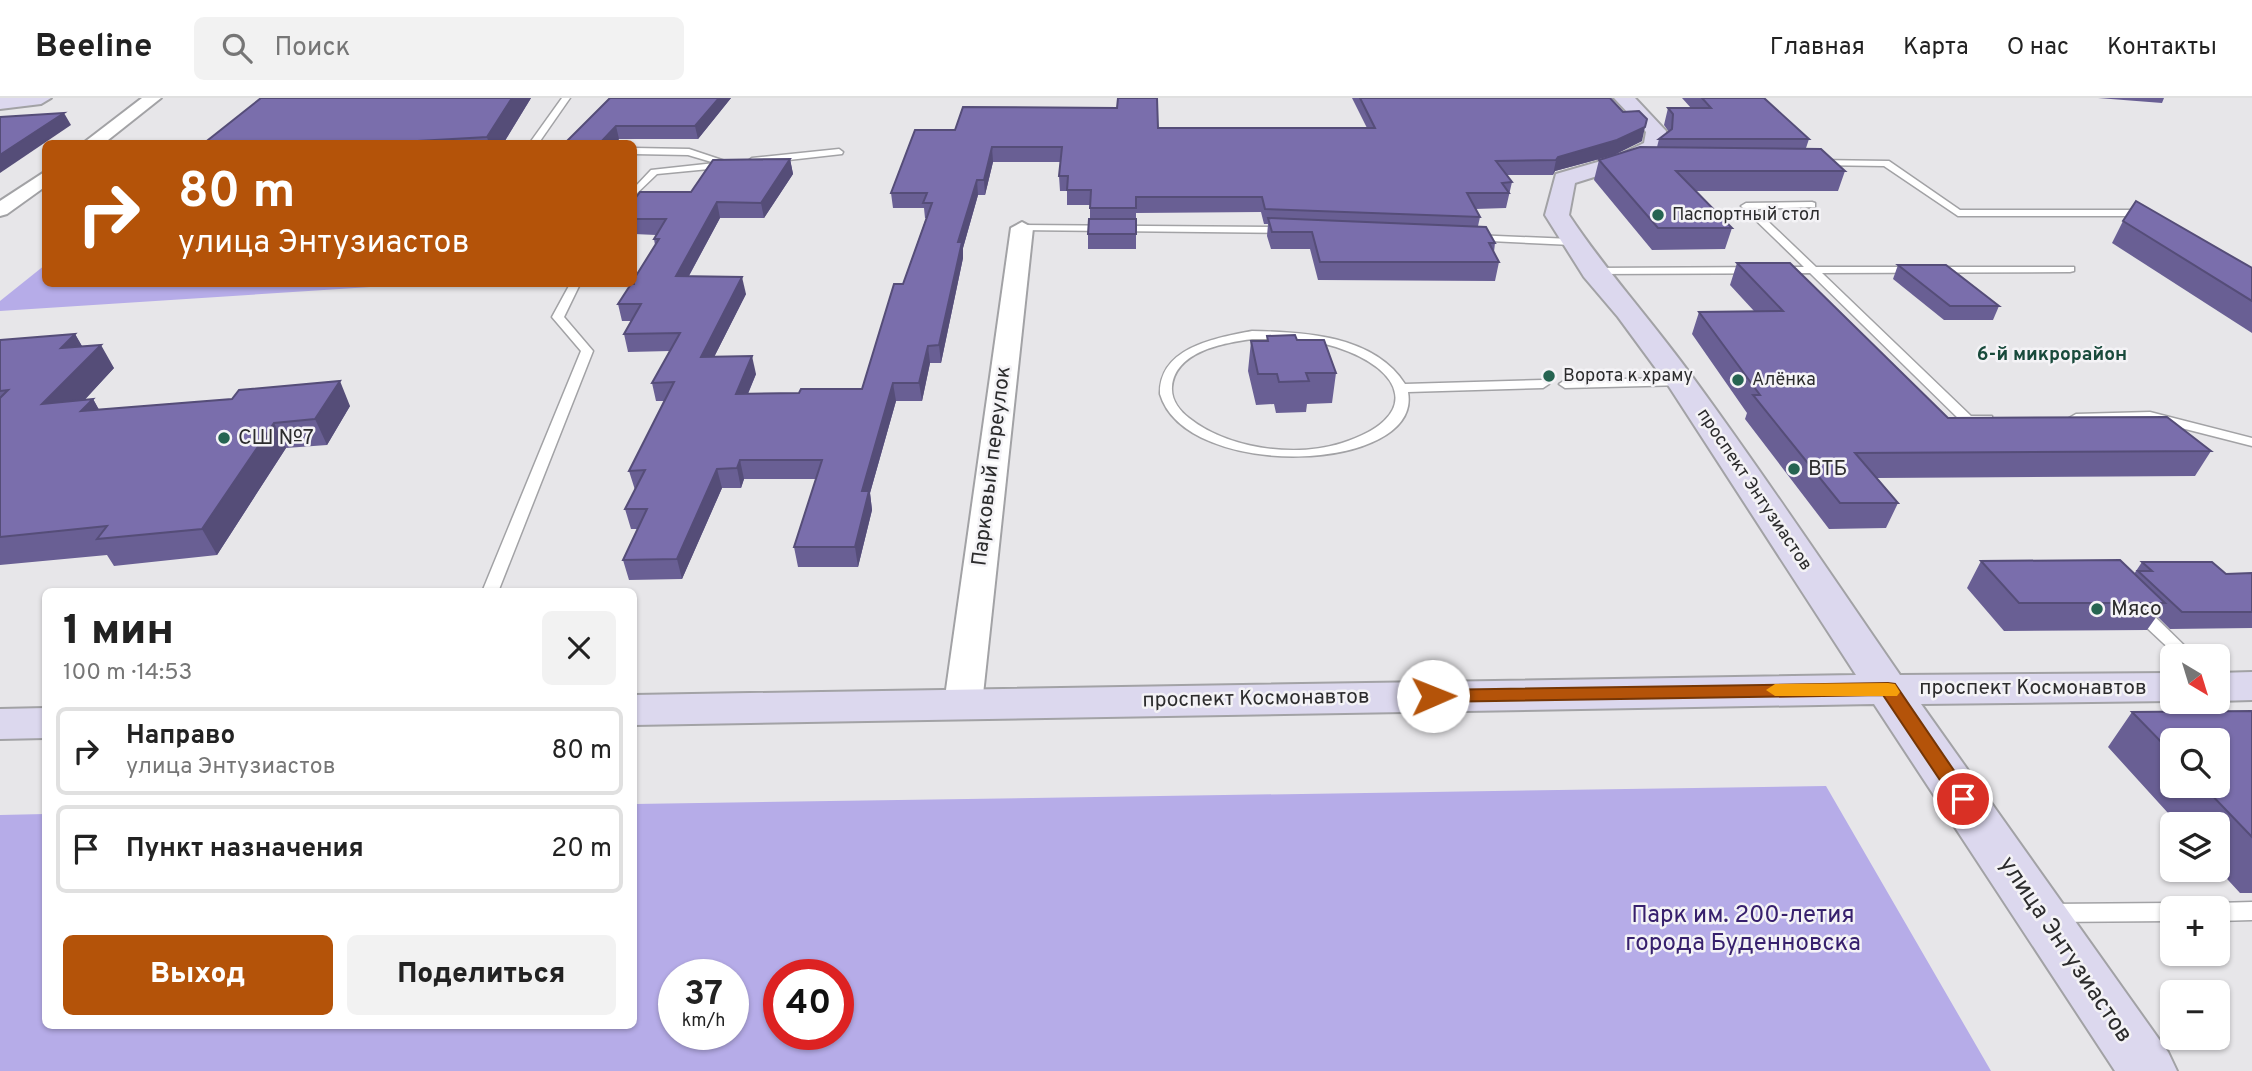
<!DOCTYPE html>
<html lang="ru">
<head>
<meta charset="utf-8">
<style>
  body { margin:0; font-family:Overpass,sans-serif; background:#f2f2f2; color:#222; height:100vh; display:flex; flex-direction:column; font-size:26px; white-space:nowrap }
  * { box-sizing:border-box; margin:0 }
  p { font-size:23px; color:#767676 }
  .icon { flex:none; width:38px; height:38px; fill:none; stroke:currentColor; stroke-width:2; stroke-linecap:round; stroke-linejoin:round }
  .map { position:relative; flex:1; overflow:hidden }
  .sheet { position:absolute; left:42px; top:490px; width:595px; height:441px; display:flex; flex-direction:column; background:#fff; border-radius:10px; box-shadow:0 2px 5px #0004 }
  .sheet>* { flex:none }
  .hud { position:absolute; left:42px; top:42px; width:595px; height:147px; border-radius:10px; box-shadow:0 2px 5px #0004; background:#b45309; color:#fff; overflow:hidden }
  .needle { width:46px; rotate:142deg }
  .tools { position:absolute; left:2160px; top:546px; display:grid; gap:14px }
  .tools a { display:grid; place-items:center; width:70px; height:70px; border-radius:10px; background:#fff; box-shadow:0 2px 5px #0004; font-size:35px }
  .speed { position:absolute; left:658px; top:861px; display:flex; gap:14px; font-size:35px; font-weight:700; text-align:center }
  .speed>* { display:grid; place-content:center; width:91px; height:91px; border-radius:50%; background:#fff; box-shadow:0 2px 5px #0004; line-height:1 }
  .speed small { font-size:18px; font-weight:400 }
  .speed .limit { border:10px solid #d22; background:#fff; color:#111 }
  .pin { position:absolute; display:grid; place-items:center; width:60px; height:60px; color:#fff; margin:-30px; border:4px solid #fff; border-radius:50%; box-shadow:0 2px 7px #0007 }
  .me { position:absolute; width:77px; margin:-38px; rotate:89deg; stroke-linejoin:round; filter:drop-shadow(0 0 5px #0008) }
  .turn { display:flex; align-items:center; gap:24px; height:147px; padding:0 21px; font-size:32px }
  .turn .icon { width:91px; height:91px; stroke-width:2.5 }
  .turn b { display:block; font-size:49px; line-height:60px }
  .round { display:grid; place-items:center; flex:none; width:74px; height:74px; border-radius:10px; background:#f2f2f2 }
  .summary { display:flex; align-items:center; justify-content:space-between; height:119px; padding:0 21px }
  h1 { font-size:42px; font-weight:800; line-height:52px }
  .button { display:flex; gap:14px; margin-top:auto; padding:14px 21px }
  .button a { flex:1; height:80px; border-radius:10px; background:#b45309; color:#fff; font-size:28px; font-weight:800; line-height:80px; text-align:center }
  .button a+a { background:#f2f2f2; color:#222 }
  ul { padding:0; list-style:none }
  li { display:flex; align-items:center; gap:21px; height:88px; margin:0 14px 10px; padding:0 7px; border:4px solid #e0e0e0; border-radius:10px }
  li div { flex:1 }
  li b { display:block; font-size:26px }
  li em { font-style:normal }
  header { display:flex; align-items:center; gap:42px; box-sizing:border-box; height:98px; padding:0 35px; background:#fff; border-bottom:2px solid #e0e0e0 }
  header strong { font-size:33px }
  nav { display:flex; gap:38px; margin-inline-start:auto; font-size:24px }
  .search { width:490px; height:63px; background:#f2f2f2; display:flex; align-items:center; gap:18px; box-sizing:border-box; padding:0 24px; border-radius:10px; color:#767676; font-size:26px }
  .map>svg:first-child { display:block }
  .green { fill:#b6ace8; fill-rule:evenodd }
  .lines { fill:none; stroke-linecap:round; stroke-linejoin:round }
  .lane-casing { stroke:#a2a2a5; stroke-width:3 }
  .street-casing { stroke:#a2a2a5; stroke-width:4 }
  .secondary-casing { stroke:#a2a2a5; stroke-width:4 }
  .lane { fill:#fff; fill-rule:evenodd }
  .street { fill:#fff; fill-rule:evenodd }
  .secondary { fill:#dcd8ee; fill-rule:evenodd }
  .wall { fill:#695f94; fill-rule:evenodd }
  .shaded-wall { fill:#554d78 }
  .building { fill:#7a6eac; stroke:#554d78; stroke-width:2 }
  .route { fill:#b45309; stroke:#753606; stroke-width:2 }
  .slow { fill:#f59e0b }
  .poi-dot { fill:#266451; stroke:#f4f3f6; stroke-width:2.5 }
  .labels { text-anchor:middle; dominant-baseline:central; stroke-width:5; stroke-linejoin:round; paint-order:stroke }
  .far-poi-label { font-size:18px; fill:#2c2c2d; stroke:#f4f3f6; text-anchor:start }
  .far-street-label { font-size:18px; fill:#2c2c2d; stroke:#f4f3f6 }
  .far-neighbourhood-label { font-size:19px; font-weight:bold; fill:#184a3b; stroke:#f4f3f6 }
  .poi-label { font-size:21px; fill:#2c2c2d; stroke:#f4f3f6; text-anchor:start }
  .street-label { font-size:21px; fill:#2c2c2d; stroke:#f4f3f6 }
  .near-park-label { font-size:24px; fill:#37206d; stroke:#f4f3f6 }
  .near-street-label { font-size:24px; fill:#2c2c2d; stroke:#f4f3f6 }
</style>
</head>
<body>
<header>
<strong>Beeline</strong>
<div class="search"><svg class="icon" aria-label="search" viewBox="0 0 24 24"><circle cx="10" cy="10" r="6"/><path d="M15 15l6 6"/></svg>Поиск</div>
<nav><a>Главная</a><a>Карта</a><a>О нас</a><a>Контакты</a></nav>
</header>
<div class="map">
<svg width="2252" height="973" viewBox="0 0 2252 973">
  <rect width="100%" height="100%" fill="#e7e6e9"/>
  <g class="green">
    <path d="M45,167L46,186H417L0,213V203Z"/>
    <path d="M1826,688L1991,973H0V717L45,716L46,928H634V706ZM674,877H733V936H674ZM779,877H838V936H779Z"/>
  </g>
  <g class="lines">
    <defs>
      <g id="lane">
        <path d="M562,0H570L538,46H529Z"/>
        <path d="M634,50L689,51L734,66L730,69L657,76L634,98V90L651,72L715,65L688,57L634,56Z"/>
        <path d="M839,51L843,54L842,56L752,66L748,63L752,60Z"/>
        <path d="M1816,62L1889,63L1960,112H2143L2153,118L2148,121L2141,118H1958L1884,68L1813,67L1812,65Z"/>
        <path d="M1812,104L1815,105V109L1755,111L1816,169H2074V173L2070,174L1822,175L1971,318H1992V324L1963,325L1810,175L1593,176L1588,173L1593,170L1804,169L1741,108L1746,105Z"/>
        <path d="M1022,127L1287,129L1292,132L1287,135L1018,132L1017,130Z"/>
        <path d="M1473,137L1572,141L1577,144L1572,147L1469,142L1468,140Z"/>
        <path d="M570,186H580L564,219L593,253L498,494H482L581,253L552,219Z"/>
        <path d="M1252,233C1304,234 1374,237 1405,286L1543,282L1549,286L1543,290L1408,294C1423,375 1186,384 1160,296C1159,249 1216,240 1252,233ZM1252,241C1280,241 1309,241 1336,249C1407,272 1421,320 1342,345C1295,360 1228,351 1189,320C1180,313 1171,302 1172,289C1175,253 1224,245 1252,241Z"/>
        <path d="M1681,280L1687,284L1685,287L1565,290L1559,286L1565,282Z"/>
        <path d="M2150,314L2252,340V348L2150,322L2076,324L2069,320L2076,316Z"/>
        <path d="M2137,506L2143,507L2195,558H2177L2131,515L2129,511Z"/>
        <path d="M2252,804V822L2217,823V810H2208L2217,805Z"/>
        <path d="M2172,805L2181,810H2172V823L2048,824L2041,821L2037,815L2041,809L2048,806Z"/>
      </g>
      <g id="street">
        <path d="M142,0H161L103,46H82Z"/>
        <path d="M46,73V88L7,116L0,118V103Z"/>
        <path d="M1022,124L1033,130L982,606L976,615L963,619L950,615L944,606L1011,130Z"/>
      </g>
      <g id="secondary">
        <path d="M0,0H51L41,6L0,11Z"/>
        <path d="M1614,0H1635L1666,33L1665,48L1642,64L1575,85L1569,117C1606,173 1651,222 1691,277C1763,375 1831,477 1900,577L2172,575V603L1921,606L2168,954L2177,973H2115L1874,606L634,627V597L1856,577L1668,287L1618,219L1584,179L1545,117L1556,76L1615,59L1644,45L1646,34Z"/>
        <path d="M2252,574V602L2217,603V575Z"/>
        <path d="M46,610V640L0,641V611Z"/>
      </g>
    </defs>
    <use href="#lane" class="lane-casing"/>
    <use href="#street" class="street-casing"/>
    <use href="#secondary" class="secondary-casing"/>
    <use href="#lane" class="lane"/>
    <use href="#street" class="street"/>
    <use href="#secondary" class="secondary"/>
  </g>
  <g class="wall">
    <path d="M531,0L503,46H203Z"/>
    <path d="M610,0H731L698,41H619L615,46H564Z"/>
    <path d="M1352,0H1610L1642,43L1614,57L1555,73L1553,77H1507L1512,84L1506,110L1475,111L1480,119L1478,128L1495,145L1494,154L1499,164L1495,183L1318,182L1310,151H1271L1267,138L1268,126H1264L1261,114L1136,115V151H1088V136L1090,121V107H1067V93H1060L1059,78L1061,64H993L985,97H978L963,150V160L941,265H930L922,303H896L870,395L872,412L858,469H798L794,449L816,381H744L741,390H722L682,481L629,482L623,462L638,431H631L625,411L635,392L629,373L665,303H656L652,285L670,253L628,254L624,236L631,223H622L618,206L655,147L654,141L656,137L634,136V102L691,94L790,61L793,76L764,120H720L689,178L746,196L714,259L756,276L748,296L799,295L862,291L903,186L926,120H925L924,110H893L891,95L915,32L1158,30H1367Z"/>
    <path d="M1682,0H1764L1809,41L1806,50L1845,73L1838,93H1696L1732,130L1725,151L1652,152L1594,82L1599,62L1657,49L1659,41L1669,34L1664,27L1668,10H1691Z"/>
    <path d="M2098,0H2164L2162,5Z"/>
    <path d="M2123,123L2252,170V235L2112,145Z"/>
    <path d="M1737,165L1948,320L2211,353L2195,378L1877,380L1898,405L1886,430L1829,431L1745,321L1747,315L1692,236L1699,214L1754,213L1730,187Z"/>
    <path d="M1898,167L1999,208L1993,222H1944L1893,181Z"/>
    <path d="M75,236L82,248L114,270L84,302L93,301L99,312L350,308L327,347L286,350L217,457L114,468L107,457L0,467V242Z"/>
    <path d="M1267,238L1297,242L1336,275L1332,305L1307,306L1306,314L1276,315L1274,306L1256,307L1248,273L1251,243H1267Z"/>
    <path d="M1981,463L2134,476L2142,464L2226,476L2252,475V530L2170,531L2157,518L2147,532L2004,533L1967,490Z"/>
    <path d="M2252,613V795H2240L2217,770V726H2178L2108,649L2132,614ZM2172,642L2217,688H2172Z"/>
  </g>
  <g class="shaded-wall">
    <path d="M512,0H531L503,46H489L487,39Z"/>
    <path d="M719,0H731L698,41L695,28Z"/>
    <path d="M64,15L71,27L0,75V57Z"/>
    <path d="M616,28L619,41L615,46H599Z"/>
    <path d="M1645,29L1642,43L1614,57L1555,73L1553,77L1556,62L1558,59Z"/>
    <path d="M992,49L993,64L985,97L984,82Z"/>
    <path d="M790,61L793,76L764,120L761,105Z"/>
    <path d="M977,82L978,97L963,150V160L941,265L939,247L958,144Z"/>
    <path d="M717,104L720,120L680,194L676,178Z"/>
    <path d="M742,179L746,196L705,277L701,259Z"/>
    <path d="M75,236L88,259L101,247L114,270L58,331L42,306L61,250Z"/>
    <path d="M928,248L930,265L922,303L919,285Z"/>
    <path d="M752,258L756,276L740,314L736,296Z"/>
    <path d="M340,283L350,308L327,347L315,321Z"/>
    <path d="M893,285L896,303L870,395L872,412L858,469L855,449L862,393Z"/>
    <path d="M93,301L107,326L81,313Z"/>
    <path d="M274,325L286,350L217,457L202,431Z"/>
    <path d="M740,362L744,381L741,390L737,370Z"/>
    <path d="M717,371L722,390L682,481L677,461Z"/>
  </g>
  <g class="building">
    <path d="M261,0H512L487,39L401,44L400,46H203Z"/>
    <path d="M610,0H719L695,28H616L599,46H564Z"/>
    <path d="M1118,0H1157L1158,30H1375L1360,0H1610L1623,14L1639,13L1647,21L1645,29L1617,42L1558,59L1556,62L1496,63L1512,84L1502,85L1509,95H1467L1480,119L1265,111L1262,99H1136V110H1090L1091,92H1067L1068,78H1059L1062,49H992L984,82H977L958,144H962L939,247L928,248L919,285H893L862,393H869L855,449H794L822,362H740L737,370L717,371L677,461L623,462L647,411H625L645,372L629,373L674,284L652,285L680,235L624,236L641,206H618L631,186H634V181L659,141H654L666,121H634V102L640,94H691L713,62L790,61L761,105L717,104L676,178L742,179L701,259L752,258L736,296L799,295L801,291H862L894,186H903L932,105H923L927,95H891L915,32H955L963,9L1117,10Z"/>
    <path d="M1702,0H1764L1809,41H1659L1672,31L1673,16L1668,10H1711Z"/>
    <path d="M64,15L0,57V19Z"/>
    <path d="M1640,49L1821,51L1845,73H1676L1732,130H1658L1599,62Z"/>
    <path d="M2136,103L2252,170V203L2123,123Z"/>
    <path d="M1268,120L1486,129L1495,145H1489L1499,164H1320L1312,134H1272Z"/>
    <path d="M1089,121H1136V136H1088Z"/>
    <path d="M1737,165H1790L1948,320L2167,319L2211,353L1855,355L1898,405H1840L1753,297H1760L1699,214L1783,213Z"/>
    <path d="M1898,167H1946L1999,208H1950Z"/>
    <path d="M75,236L61,250L101,247L42,306L93,301L81,313L232,301L239,292L340,283L315,321L274,325L202,431L97,441L107,428L0,439V300L8,292L0,293V242Z"/>
    <path d="M1295,237L1297,242H1324L1336,275H1306L1309,283L1279,284L1277,276H1258L1251,243H1268L1267,238Z"/>
    <path d="M2120,462L2165,505H2019L1981,463Z"/>
    <path d="M2142,464H2212L2226,476L2252,475V514H2182L2138,473H2152Z"/>
    <path d="M2252,613V739L2203,688H2217V642H2172V655L2132,614Z"/>
  </g>
  <path class="route" d="M1888,585L1895,586L1970,696L1973,701L1970,706H1956L1883,597L1433,604L1425,598L1433,592Z"/>
  <path class="slow" d="M1888,585L1895,586L1900,594L1897,598H1775L1766,592L1775,586Z"/>
  <g class="poi-dot">
    <circle cx="1658" cy="117" r="7"/>
    <circle cx="1549" cy="278" r="7"/>
    <circle cx="1738" cy="282" r="7"/>
    <circle cx="224" cy="340" r="7"/>
    <circle cx="1794" cy="371" r="7"/>
    <circle cx="2097" cy="511" r="7"/>
  </g>
  <g class="labels">
    <g class="far-poi-label">
      <text x="1672" y="117">Паспортный стол</text>
      <text x="1563" y="278">Ворота к храму</text>
      <text x="1752" y="282">Алёнка</text>
    </g>
    <g class="far-street-label">
      <text transform="translate(1754 392) rotate(56)">проспект Энтузиастов</text>
    </g>
    <g class="far-neighbourhood-label">
      <text x="2052" y="257">6-й микрорайон</text>
    </g>
    <g class="poi-label">
      <text x="238" y="340">СШ №7</text>
      <text x="1808" y="371">ВТБ</text>
      <text x="2111" y="511">Мясо</text>
    </g>
    <g class="street-label">
      <text transform="translate(992 368) rotate(-83)">Парковый переулок</text>
      <text x="2033" y="590">проспект Космонавтов</text>
      <text transform="translate(1256 601) rotate(-1)">проспект Космонавтов</text>
    </g>
    <g class="near-park-label">
      <text x="1743" y="818">Парк им. 200-летия<tspan x="1743" dy="28">города Буденновска</tspan></text>
    </g>
    <g class="near-street-label">
      <text transform="translate(2065 852) rotate(56)">улица Энтузиастов</text>
    </g>
  </g>
</svg>
<div class="tools">
<a><svg class="needle" viewBox="-14 -14 28 28"><path d="M0-13l5 13h-10z" fill="#e53935"/><path d="M0 13l5-13h-10z" fill="#767676"/></svg></a>
<a><svg class="icon" aria-label="search" viewBox="0 0 24 24"><circle cx="10" cy="10" r="6"/><path d="M15 15l6 6"/></svg></a>
<a><svg class="icon" aria-label="layers" viewBox="0 0 24 24"><path d="M12 4l9 5-9 5-9-5zM3 14l9 5 9-5"/></svg></a>
<a>+</a>
<a>−</a>
</div>
<div class="speed"><div>37<small>km/h</small></div><div class="limit">40</div></div>
<div class="pin" style="left:1963px;top:701px;background:#d93025"><svg class="icon" aria-label="arrive" viewBox="0 0 24 24"><path d="M6 21V4h12l-3 4 3 4H6"/></svg></div>
<svg class="me" style="left:1433px;top:598px" viewBox="-20 -20 40 40"><circle r="19" fill="#fff"/><path d="M0-13L10 11 0 6-10 11z" fill="#b45309"/></svg>
<div class="hud">
<div class="turn"><svg class="icon" aria-label="right" viewBox="0 0 24 24"><path d="M7 20v-9h11M14 6l5 5-5 5"/></svg><div><b>80 m</b>улица Энтузиастов</div></div>
</div>
<section class="sheet">
<div class="summary"><div><h1>1 мин</h1><p>100 m · 14:53</p></div><a class="round"><svg class="icon" aria-label="close" viewBox="0 0 24 24"><path d="M6 6l12 12M18 6L6 18"/></svg></a></div>
<ul>
<li><svg class="icon" aria-label="right" viewBox="0 0 24 24"><path d="M7 20v-9h11M14 6l5 5-5 5"/></svg><div><b>Направо</b><p>улица Энтузиастов</p></div><em>80 m</em></li>
<li><svg class="icon" aria-label="arrive" viewBox="0 0 24 24"><path d="M6 21V4h12l-3 4 3 4H6"/></svg><div><b>Пункт назначения</b></div><em>20 m</em></li>
</ul>
<div class="button"><a>Выход</a><a>Поделиться</a></div>
</section>
</div>
</body>
</html>
